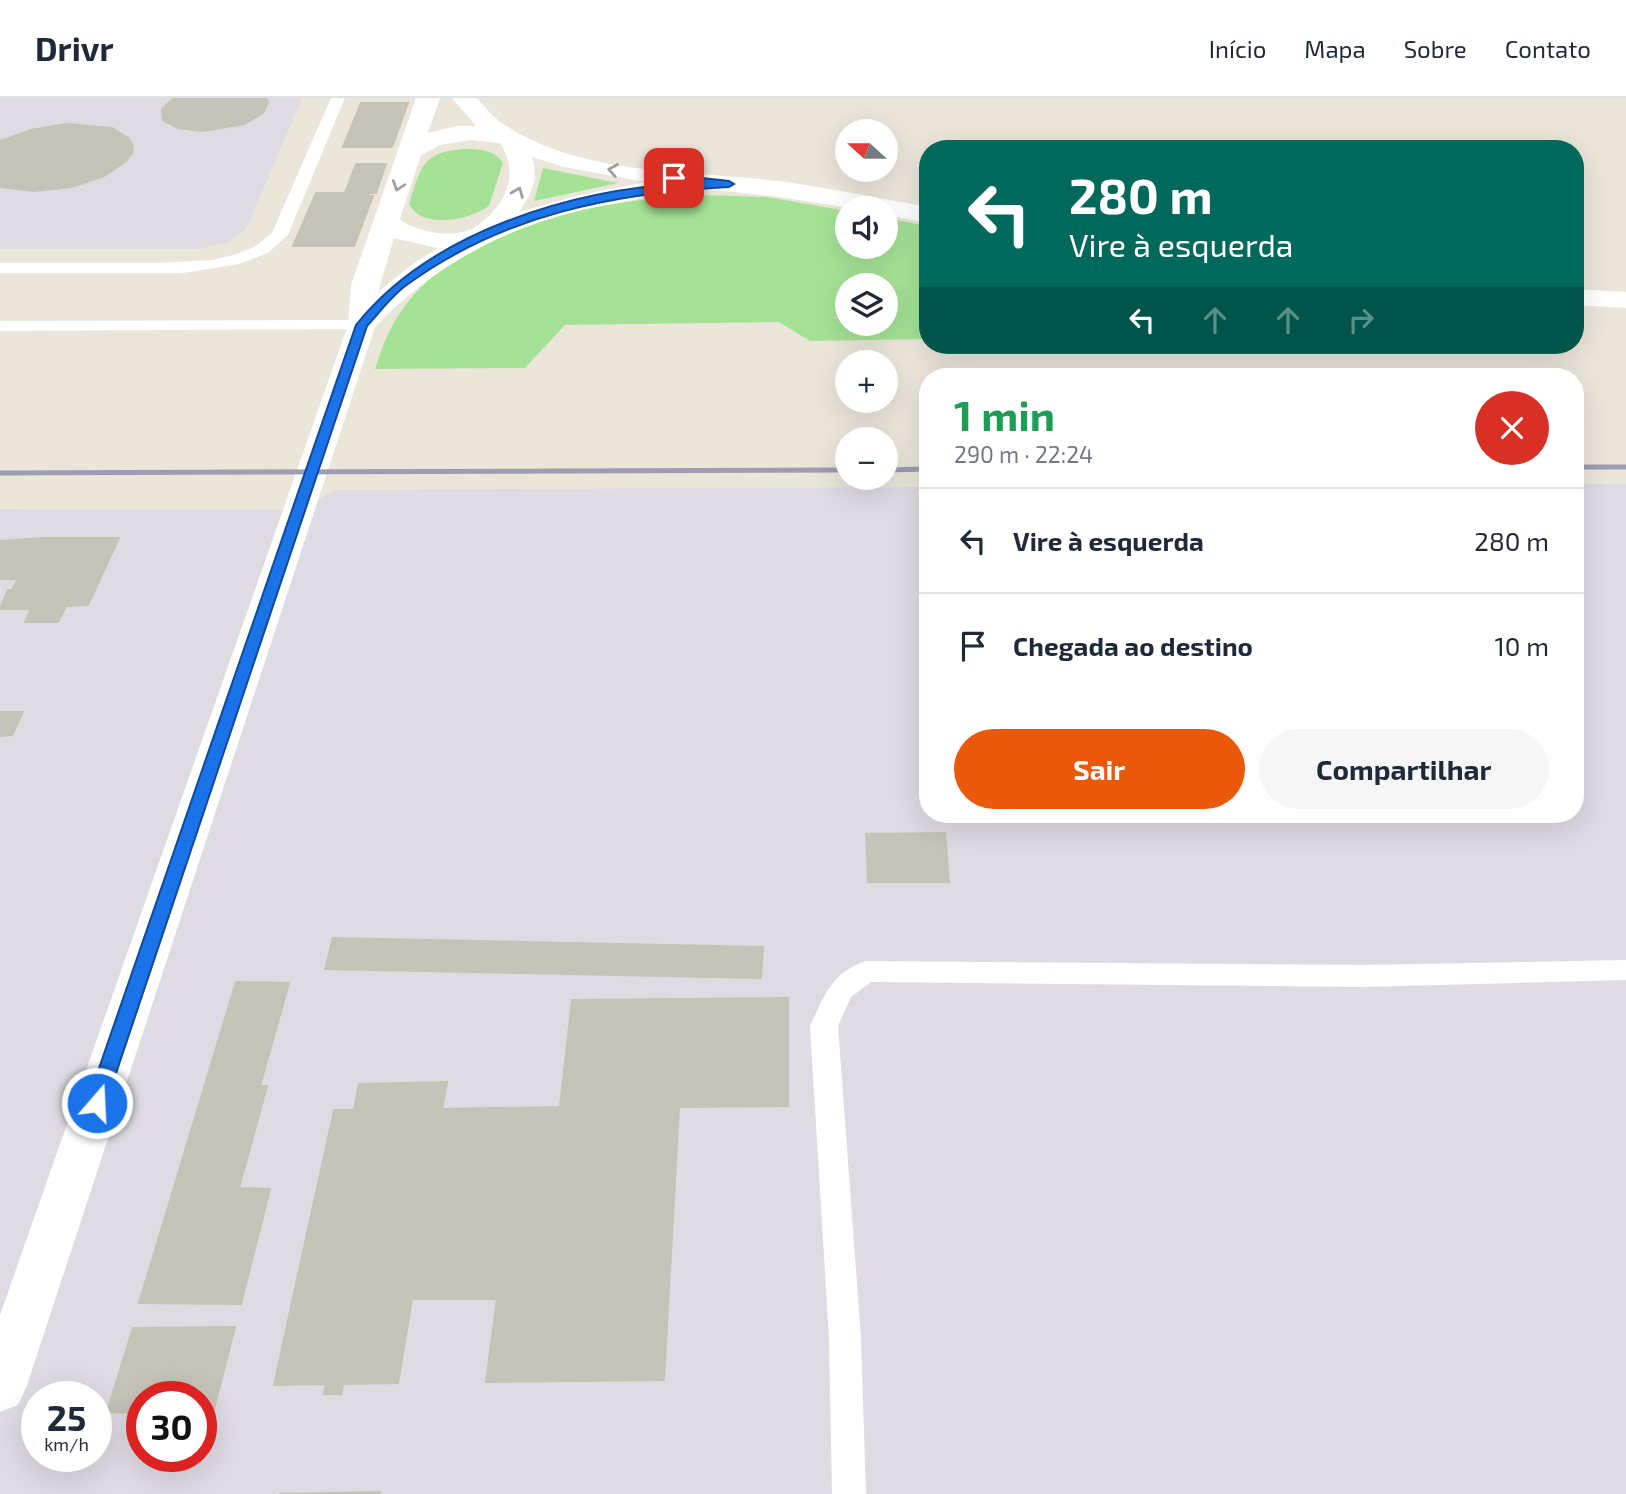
<!DOCTYPE html>
<html lang="pt">
<head>
<meta charset="utf-8">
<style>
  body { margin:0; font-family:"Exo 2",sans-serif; background:#f6f6f7; color:#1f2937; height:100vh; display:flex; flex-direction:column; font-size:26px; white-space:nowrap }
  * { box-sizing:border-box; margin:0 }
  p { font-size:23px; color:#747a83 }
  .icon { flex:none; width:38px; height:38px; fill:none; stroke:currentColor; stroke-width:2; stroke-linecap:round; stroke-linejoin:round }
  .map { position:relative; flex:1; overflow:hidden }
  .drawer { position:absolute; left:919px; top:270px; width:665px; height:455px; display:flex; flex-direction:column; background:#fff; border-radius:28px; box-shadow:0 7px 28px #0002 }
  .drawer>* { flex:none }
  .top-card { position:absolute; left:919px; top:42px; width:665px; height:214px; border-radius:28px; box-shadow:0 7px 28px #0002; background:#00695c; color:#fff; overflow:hidden }
  .needle { width:46px; rotate:291deg }
  .fabs { position:absolute; left:835px; top:21px; display:grid; gap:14px }
  .fabs a { display:grid; place-items:center; width:63px; height:63px; border-radius:50%; background:#fff; box-shadow:0 7px 28px #0002; font-size:35px }
  .speed { position:absolute; left:21px; top:1283px; display:flex; gap:14px; font-size:35px; font-weight:700; text-align:center }
  .speed>* { display:grid; place-content:center; width:91px; height:91px; border-radius:50%; background:#fff; box-shadow:0 7px 28px #0002; line-height:1 }
  .speed small { font-size:18px; font-weight:400 }
  .speed .limit { border:10px solid #d22; background:#fff; color:#111 }
  .pin { position:absolute; display:grid; place-items:center; width:60px; height:60px; color:#fff; margin:-30px; border-radius:14px; box-shadow:0 4px 10px #0006 }
  .me { position:absolute; width:77px; margin:-38px; rotate:19deg; stroke-linejoin:round; filter:drop-shadow(0 0 5px #0008) }
  .turn { display:flex; align-items:center; gap:24px; height:147px; padding:0 35px; font-size:32px }
  .turn .icon { width:91px; height:91px; stroke-width:2.5 }
  .turn b { display:block; font-size:49px; line-height:60px }
  .lanes { display:flex; align-items:center; height:66px; padding:0 35px; background:#0003; justify-content:center; gap:35px; direction:ltr }
  .lanes .off { opacity:.35 }
  .round { display:grid; place-items:center; flex:none; width:74px; height:74px; border-radius:37px; background:#f6f6f7 }
  .overview { display:flex; align-items:center; justify-content:space-between; height:119px; padding:0 35px }
  h1 { font-size:42px; font-weight:700; line-height:52px; color:#1e9e55 }
  .button { display:flex; gap:14px; margin-top:auto; padding:14px 35px }
  .button a { flex:1; height:80px; border-radius:42px; background:#ea580c; color:#fff; font-size:28px; font-weight:700; line-height:80px; text-align:center }
  .button a+a { background:#f6f6f7; color:#1f2937 }
  ul { padding:0; list-style:none }
  li { display:flex; align-items:center; gap:21px; height:105px; padding:0 35px; border-top:2px solid #e0e1e3 }
  li div { flex:1 }
  li b { display:block; font-size:26px }
  li em { font-style:normal }
  header { display:flex; align-items:center; gap:42px; box-sizing:border-box; height:98px; padding:0 35px; background:#fff; border-bottom:2px solid #e0e1e3 }
  header strong { font-size:33px }
  nav { display:flex; gap:38px; margin-inline-start:auto; font-size:24px }
  .map>svg:first-child { display:block }
  .industrial { fill:#dfdbe3; fill-rule:evenodd }
  .green { fill:#a5e296; fill-rule:evenodd }
  .building { fill:#c6c3ba; stroke:#c6c3b4; stroke-width:2 }
  .lines { fill:none; stroke-linecap:round; stroke-linejoin:round }
  .service { fill:#fff; fill-rule:evenodd }
  .minor { fill:#fff; fill-rule:evenodd }
  .rail { stroke:#9d9db3; stroke-width:5 }
  .oneway { stroke:#9f9f9f }
  .route { fill:#1a73e8; stroke:#114b97; stroke-width:2 }
</style>
</head>
<body>
<header>
<strong>Drivr</strong>
<nav><a>Início</a><a>Mapa</a><a>Sobre</a><a>Contato</a></nav>
</header>
<div class="map">
<svg width="1626" height="1396" viewBox="0 0 1626 1396">
  <rect width="100%" height="100%" fill="#ebe6da"/>
  <g class="industrial">
    <path d="M0,0H302L246,131L229,144L198,151H0Z"/>
    <path d="M1575,386H1626V1396H0V411L301,412L334,392L927,389L928,716H1575ZM37,1298H96V1358H37ZM142,1298H201V1358H142Z"/>
  </g>
  <g class="green">
    <path d="M466,51C480,51 495,52 503,65L489,108C470,122 422,132 409,106C421,69 422,53 466,51Z"/>
    <path d="M543,70L618,85L534,103Z"/>
    <path d="M703,97L767,99L847,113V149H886V120L927,128V241L810,243L779,224L565,227L525,270L375,271C383,246 391,225 408,204C471,124 608,101 703,97ZM847,187H886V226H847Z"/>
  </g>
  <g class="building">
    <path d="M174,0H266L268,4L263,15L244,26L203,33L178,30L163,22L162,11Z"/>
    <path d="M361,5H408L392,49H343Z"/>
    <path d="M66,26L112,30L129,41L133,48L132,55L126,63L104,78L71,89L34,93L0,89V43L31,32Z"/>
    <path d="M356,66H386L376,95H345Z"/>
    <path d="M316,95H369L368,98H373L354,148H293Z"/>
    <path d="M44,440H119L88,507L66,508L58,524H25L31,511H0L8,492H12L18,481H0V443Z"/>
    <path d="M0,614H23L12,637L0,638Z"/>
    <path d="M945,735L949,784H868L866,736Z"/>
    <path d="M333,840L763,849L761,880L325,871Z"/>
    <path d="M236,884L289,885L260,988H267L239,1090L270,1091L241,1206L139,1205Z"/>
    <path d="M788,900V1008L679,1009L664,1282L486,1284L497,1201H412L398,1285L343,1286L341,1296H324L326,1286L274,1287L334,1012H354L359,986L447,984L442,1011L560,1009L572,902Z"/>
    <path d="M235,1229L213,1315H201V1298H142V1315L107,1314L133,1230Z"/>
    <path d="M380,1394L379,1396H279Z"/>
  </g>
  <g class="lines">
    <g class="service">
      <path d="M331,0H345L288,137L268,155L239,166L183,175H0V165H155L212,162L234,157L256,148L272,135Z"/>
      <path d="M362,222L368,223L371,227L368,231L0,233V223Z"/>
      <path d="M1626,862V882L1362,889L871,884L851,899L838,928L861,1240L866,1396H832L829,1240L810,928C824,898 832,874 866,863L1362,867Z"/>
    </g>
    <g class="minor">
      <path d="M416,0H440L428,35L457,28H476L452,0H477C484,8 491,17 499,23C578,79 688,72 779,83C829,90 878,100 928,109V125L886,117V110H850L780,99L669,87L671,90L667,95C639,102 610,105 582,112C502,131 432,169 375,229L26,1290L18,1307L0,1314V1217L348,227L351,187ZM470,42L500,45C517,71 510,97 489,118C482,124 475,131 467,133C445,139 422,134 403,124L400,121L421,57L440,47ZM532,59L564,69L645,84L576,98L519,114C532,96 539,80 532,59ZM394,140L438,150L414,165L378,194Z"/>
      <path d="M1575,191L1626,194V210L1575,207Z"/>
    </g>
    <g class="rail">
      <path d="M1575,369H1626"/>
      <path d="M886,372L928,371"/>
      <path d="M0,375L847,372"/>
    </g>
  </g>
  <defs><path id="oneway-chevron" d="M-2-3.5L2.5 0L-2 3.5" fill="none" stroke-width="1.6" stroke-linecap="round" stroke-linejoin="round" transform="scale(1.75)"/></defs>
  <g class="oneway">
    <use href="#oneway-chevron" transform="translate(613 72) rotate(-170)"/>
    <use href="#oneway-chevron" transform="translate(398 88) rotate(109)"/>
    <use href="#oneway-chevron" transform="translate(518 94) rotate(-68)"/>
  </g>
  <path class="route" d="M674,77L729,83L734,86L729,89C614,95 503,117 408,186C393,196 380,214 367,228L106,1005L103,1011L97,1013L90,1011L87,1005L356,227C431,133 573,91 690,85L670,82V78Z"/>
</svg>
<div class="fabs">
<a><svg class="needle" viewBox="-14 -14 28 28"><path d="M0-13l5 13h-10z" fill="#e53935"/><path d="M0 13l5-13h-10z" fill="#747a83"/></svg></a>
<a><svg class="icon" aria-label="sound" viewBox="0 0 24 24"><path d="M4 9h4l5-4v14l-5-4H4zM17 9q2 3 0 6"/></svg></a>
<a><svg class="icon" aria-label="layers" viewBox="0 0 24 24"><path d="M12 4l9 5-9 5-9-5zM3 14l9 5 9-5"/></svg></a>
<a>+</a>
<a>−</a>
</div>
<div class="speed"><div>25<small>km/h</small></div><div class="limit">30</div></div>
<div class="pin" style="left:674px;top:80px;background:#d93025"><svg class="icon" aria-label="arrive" viewBox="0 0 24 24"><path d="M6 21V4h12l-3 4 3 4H6"/></svg></div>
<svg class="me" style="left:97px;top:1005px" viewBox="-20 -20 40 40"><circle r="17" fill="#1a73e8" stroke="#fff" stroke-width="3"/><path d="M0-11L8 9 0 5-8 9z" fill="#fff"/></svg>
<div class="top-card">
<div class="turn"><svg class="icon" aria-label="left" viewBox="0 0 24 24"><path d="M17 20v-9H6M10 6l-5 5 5 5"/></svg><div><b>280 m</b>Vire à esquerda</div></div>
<div class="lanes"><svg class="icon" aria-label="left" viewBox="0 0 24 24"><path d="M17 20v-9H6M10 6l-5 5 5 5"/></svg><svg class="icon off" aria-label="ahead" viewBox="0 0 24 24"><path d="M12 20V5M6 11l6-6 6 6"/></svg><svg class="icon off" aria-label="ahead" viewBox="0 0 24 24"><path d="M12 20V5M6 11l6-6 6 6"/></svg><svg class="icon off" aria-label="right" viewBox="0 0 24 24"><path d="M7 20v-9h11M14 6l5 5-5 5"/></svg></div>
</div>
<section class="drawer">
<div class="overview"><div><h1>1 min</h1><p>290 m · 22:24</p></div><a class="round" style="background:#d93025;color:#fff"><svg class="icon" aria-label="close" viewBox="0 0 24 24"><path d="M6 6l12 12M18 6L6 18"/></svg></a></div>
<ul>
<li><svg class="icon" aria-label="left" viewBox="0 0 24 24"><path d="M17 20v-9H6M10 6l-5 5 5 5"/></svg><div><b>Vire à esquerda</b></div><em>280 m</em></li>
<li><svg class="icon" aria-label="arrive" viewBox="0 0 24 24"><path d="M6 21V4h12l-3 4 3 4H6"/></svg><div><b>Chegada ao destino</b></div><em>10 m</em></li>
</ul>
<div class="button"><a>Sair</a><a>Compartilhar</a></div>
</section>
</div>
</body>
</html>
